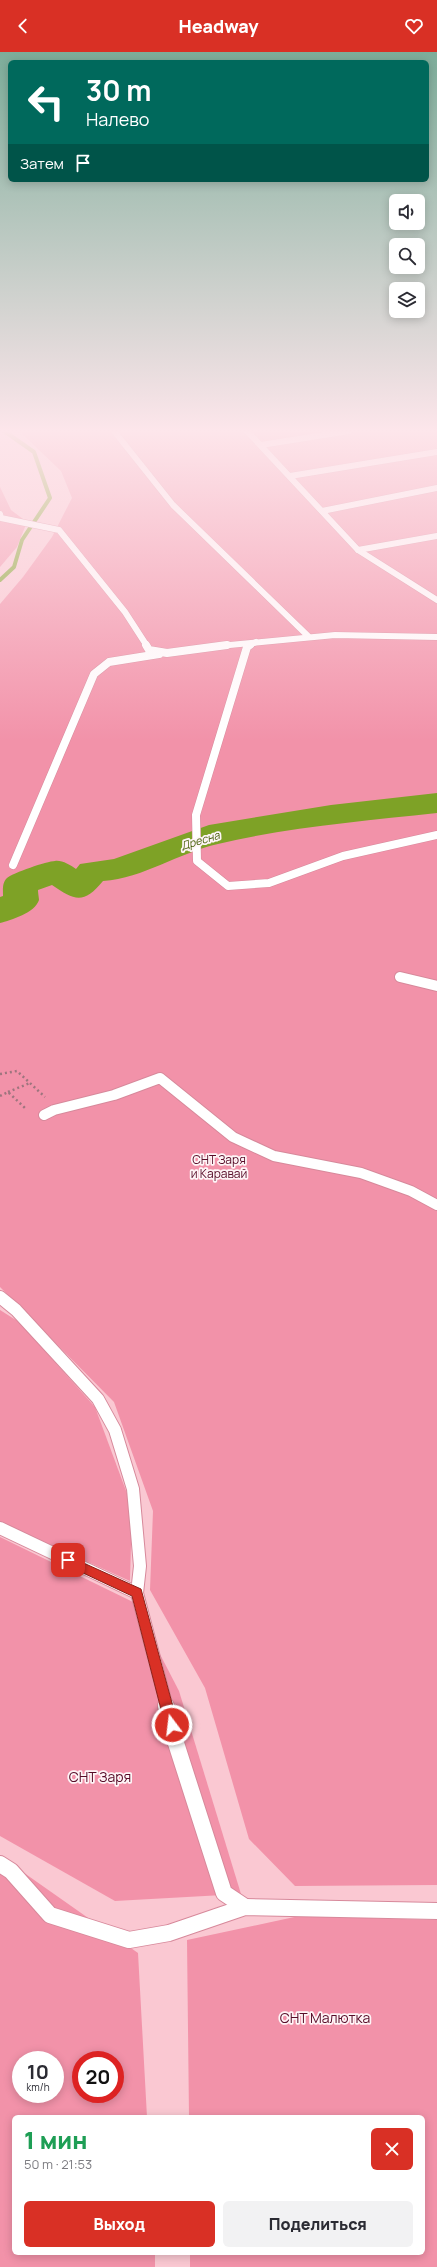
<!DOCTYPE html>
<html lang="ru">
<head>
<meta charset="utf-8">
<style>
  body { margin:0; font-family:Manrope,sans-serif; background:#f2f2f3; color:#2b2b33; height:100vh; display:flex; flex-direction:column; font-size:15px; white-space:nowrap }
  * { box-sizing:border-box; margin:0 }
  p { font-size:13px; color:#7c7c81 }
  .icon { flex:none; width:22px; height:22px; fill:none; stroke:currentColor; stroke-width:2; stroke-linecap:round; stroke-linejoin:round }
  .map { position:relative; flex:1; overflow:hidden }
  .panel { position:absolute; left:12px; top:2063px; width:413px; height:140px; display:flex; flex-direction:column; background:#fff; border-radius:6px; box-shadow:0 2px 10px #0003 }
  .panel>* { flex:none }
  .hud { position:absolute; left:8px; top:8px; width:421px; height:122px; border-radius:6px; box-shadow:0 2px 10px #0003; background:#00695c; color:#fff; overflow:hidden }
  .tools { position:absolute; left:389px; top:142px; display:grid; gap:8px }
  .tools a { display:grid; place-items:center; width:36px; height:36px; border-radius:6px; background:#fff; box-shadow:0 2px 10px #0003; font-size:20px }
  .speed { position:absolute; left:12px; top:1999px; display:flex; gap:8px; font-size:20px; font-weight:700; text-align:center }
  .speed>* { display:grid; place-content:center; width:52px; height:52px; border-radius:50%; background:#fff; box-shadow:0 2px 10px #0003; line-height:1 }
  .speed small { font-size:10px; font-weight:400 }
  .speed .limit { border:6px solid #d22; background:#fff; color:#111 }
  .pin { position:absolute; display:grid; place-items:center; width:34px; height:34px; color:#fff; margin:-17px; border-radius:8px; box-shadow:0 2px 6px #0006 }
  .me { position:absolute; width:44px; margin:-22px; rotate:345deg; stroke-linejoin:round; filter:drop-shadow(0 0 3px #0008) }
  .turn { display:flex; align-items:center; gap:14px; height:84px; padding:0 12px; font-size:18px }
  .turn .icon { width:52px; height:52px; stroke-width:2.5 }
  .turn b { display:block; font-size:28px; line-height:34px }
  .then { display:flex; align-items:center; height:38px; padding:0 12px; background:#0003; gap:8px; font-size:15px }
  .round { display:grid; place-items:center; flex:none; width:42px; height:42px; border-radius:6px; background:#f2f2f3 }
  .overview { display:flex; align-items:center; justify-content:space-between; height:68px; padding:0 12px }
  h1 { font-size:24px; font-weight:800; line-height:30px; color:#1e9e55 }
  .primary-button { display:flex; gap:8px; margin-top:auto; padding:8px 12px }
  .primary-button a { flex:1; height:46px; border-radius:6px; background:#d93025; color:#fff; font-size:16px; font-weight:800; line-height:46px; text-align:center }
  .primary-button a+a { background:#f2f2f3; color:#2b2b33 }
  header { display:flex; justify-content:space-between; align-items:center; height:52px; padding:0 12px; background:#d93025; color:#fff; font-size:18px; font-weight:800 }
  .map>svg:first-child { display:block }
  .green { fill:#f292a9; fill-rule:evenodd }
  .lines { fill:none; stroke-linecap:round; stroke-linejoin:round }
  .stream { stroke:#7ea226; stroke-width:4 }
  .river { fill:#7ea226; fill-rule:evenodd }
  .lane-far4-casing { stroke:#d7899b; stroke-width:7 }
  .lane-far3-casing { stroke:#d7899b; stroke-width:9 }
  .lane-far2-casing { stroke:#d7899b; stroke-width:12 }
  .lane-far1-casing { stroke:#d7899b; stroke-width:14 }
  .lane-casing { stroke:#d7899b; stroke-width:18 }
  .path { stroke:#9e757e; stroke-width:2.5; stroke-dasharray:2 3; stroke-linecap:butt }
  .lane-far4 { stroke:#fff; stroke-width:6 }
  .lane-far3 { stroke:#fff; stroke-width:8 }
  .lane-far2 { stroke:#fff; stroke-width:10 }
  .lane-far1 { stroke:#fff; stroke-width:12 }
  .lane { stroke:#fff; stroke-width:16 }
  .route { fill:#d93025; stroke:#8d1f18 }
  .labels { text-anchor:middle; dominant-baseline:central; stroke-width:3.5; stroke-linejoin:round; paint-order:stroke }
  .far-water-label { font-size:11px; font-style:italic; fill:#4a620d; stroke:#fef5f7 }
  .park-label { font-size:12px; fill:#580c28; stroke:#fef5f7 }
  .near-park-label { font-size:14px; fill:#580c28; stroke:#fef5f7 }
</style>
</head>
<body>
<header><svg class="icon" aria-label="back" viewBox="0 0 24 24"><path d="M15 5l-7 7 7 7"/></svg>Headway<svg class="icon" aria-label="heart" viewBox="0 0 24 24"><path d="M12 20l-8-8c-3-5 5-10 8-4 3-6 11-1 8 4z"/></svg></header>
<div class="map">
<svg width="437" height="2215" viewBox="0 0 437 2215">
  <rect width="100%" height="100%" fill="#fac8d2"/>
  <g class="green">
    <path d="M19,379H437V1833L295,1834L249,1787L205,1636L150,1538L153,1459L114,1350L0,1235V552L23,525L52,485L72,446L61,419Z"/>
    <path d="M0,435L11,458L27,470L17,495L0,515Z"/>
    <path d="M0,1258L19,1270L95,1355L132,1455L130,1529L0,1470Z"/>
    <path d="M0,1485L133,1550L179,1639L241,1842L115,1849L0,1784Z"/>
    <path d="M0,1804L138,1901L147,2065H14V2201H155V2215H0ZM21,2008H55V2042H21ZM81,2008H115V2042H81Z"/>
    <path d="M299,1864L437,1868V2215H190V2201H423V2065H189L187,1888Z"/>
  </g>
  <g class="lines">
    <path class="stream" d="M0,528L14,515L22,488L50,446L34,400L4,379"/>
    <path class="river" d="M437,741V761C364,769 289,775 218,792C178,801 144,826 103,829C84,852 75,849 52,833L38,838C38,841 39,846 39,848C35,861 11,868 0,871V845L3,844C3,837 2,831 7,826C13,821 47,809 55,809C62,808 70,813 76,817L80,812L114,807L209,773L331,753Z"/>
    <defs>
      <g id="lane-far4">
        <path d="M114,379L173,453L308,584"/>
        <path d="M247,379L358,498L437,548"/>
        <path d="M261,393L349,379"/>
        <path d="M290,424L437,400"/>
        <path d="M322,459L437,436"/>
        <path d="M0,462L1,466L59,478L125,560L147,594"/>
        <path d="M358,498L437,484"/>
        <path d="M219,594L335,583L437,585"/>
        <path d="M248,594L256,590"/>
      </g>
      <g id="lane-far3">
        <path d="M146,593L149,598L167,601L227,593"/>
        <path d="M250,593L247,595L196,763L197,809L228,834L269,831L343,804L437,783"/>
        <path d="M13,813L94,622L109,610L159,602"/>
      </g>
      <g id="lane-far2">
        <path d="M400,925L437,934"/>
        <path d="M44,1063L54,1058L114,1043L160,1026L233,1085L274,1104L361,1121L411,1139L437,1153"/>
      </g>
      <g id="lane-far1">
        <path d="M0,1245L16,1258L98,1347L115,1378L133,1437L140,1514L137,1541L167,1655"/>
        <path d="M0,1476L137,1541"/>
      </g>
      <g id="lane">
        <path d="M166,1654L175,1688L224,1841L245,1855"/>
        <path d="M0,1812L11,1819L50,1863L129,1888L169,1881L245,1855L437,1859"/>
      </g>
    </defs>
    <use href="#lane-far4" class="lane-far4-casing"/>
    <use href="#lane-far3" class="lane-far3-casing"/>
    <use href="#lane-far2" class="lane-far2-casing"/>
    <use href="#lane-far1" class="lane-far1-casing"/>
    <use href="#lane" class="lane-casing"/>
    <g class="path">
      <path d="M0,1022L17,1019L45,1045"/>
      <path d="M8,1040L30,1031"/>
      <path d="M0,1044L8,1040L25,1056"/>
    </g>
    <use href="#lane-far4" class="lane-far4"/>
    <use href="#lane-far3" class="lane-far3"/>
    <use href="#lane-far2" class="lane-far2"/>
    <use href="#lane-far1" class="lane-far1"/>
    <use href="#lane" class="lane"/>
  </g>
  <linearGradient id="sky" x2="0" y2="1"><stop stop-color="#7dad9a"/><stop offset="0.55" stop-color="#fde6eb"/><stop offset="1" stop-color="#fde6eb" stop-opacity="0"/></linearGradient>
  <rect width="437" height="689" fill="url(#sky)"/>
  <path class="route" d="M68,1504L141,1537L178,1673L176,1677L172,1679L167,1677L165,1673L132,1544L64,1512L63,1508L64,1505Z"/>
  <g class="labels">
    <g class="far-water-label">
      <text transform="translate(200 788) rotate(-17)">Дресна</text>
    </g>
    <g class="park-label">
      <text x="219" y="1107">СНТ Заря<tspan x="219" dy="14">и Каравай</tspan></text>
    </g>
    <g class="near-park-label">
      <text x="100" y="1724">СНТ Заря</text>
      <text x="325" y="1965">СНТ Малютка</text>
    </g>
  </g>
</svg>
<div class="tools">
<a><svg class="icon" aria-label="sound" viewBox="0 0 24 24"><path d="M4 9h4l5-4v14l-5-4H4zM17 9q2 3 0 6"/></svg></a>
<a><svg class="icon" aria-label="search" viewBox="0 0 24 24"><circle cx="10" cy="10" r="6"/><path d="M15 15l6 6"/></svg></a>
<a><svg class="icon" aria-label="layers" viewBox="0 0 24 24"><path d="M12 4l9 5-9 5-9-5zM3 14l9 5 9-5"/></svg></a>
</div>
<div class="speed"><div>10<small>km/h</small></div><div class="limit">20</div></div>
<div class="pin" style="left:68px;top:1508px;background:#d93025"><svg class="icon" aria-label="arrive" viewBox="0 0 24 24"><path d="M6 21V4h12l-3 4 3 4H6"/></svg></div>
<svg class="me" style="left:172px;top:1673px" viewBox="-20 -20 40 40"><circle r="17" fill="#d93025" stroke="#fff" stroke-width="3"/><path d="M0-11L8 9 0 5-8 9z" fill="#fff"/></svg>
<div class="hud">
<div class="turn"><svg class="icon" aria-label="left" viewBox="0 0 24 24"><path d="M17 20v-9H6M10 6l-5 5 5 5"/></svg><div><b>30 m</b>Налево</div></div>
<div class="then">Затем<svg class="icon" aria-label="arrive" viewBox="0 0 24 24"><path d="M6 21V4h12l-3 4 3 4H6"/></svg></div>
</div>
<section class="panel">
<div class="overview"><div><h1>1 мин</h1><p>50 m · 21:53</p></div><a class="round" style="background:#d93025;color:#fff"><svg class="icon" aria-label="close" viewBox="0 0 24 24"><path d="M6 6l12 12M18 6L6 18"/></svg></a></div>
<div class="primary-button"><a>Выход</a><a>Поделиться</a></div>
</section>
</div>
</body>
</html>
